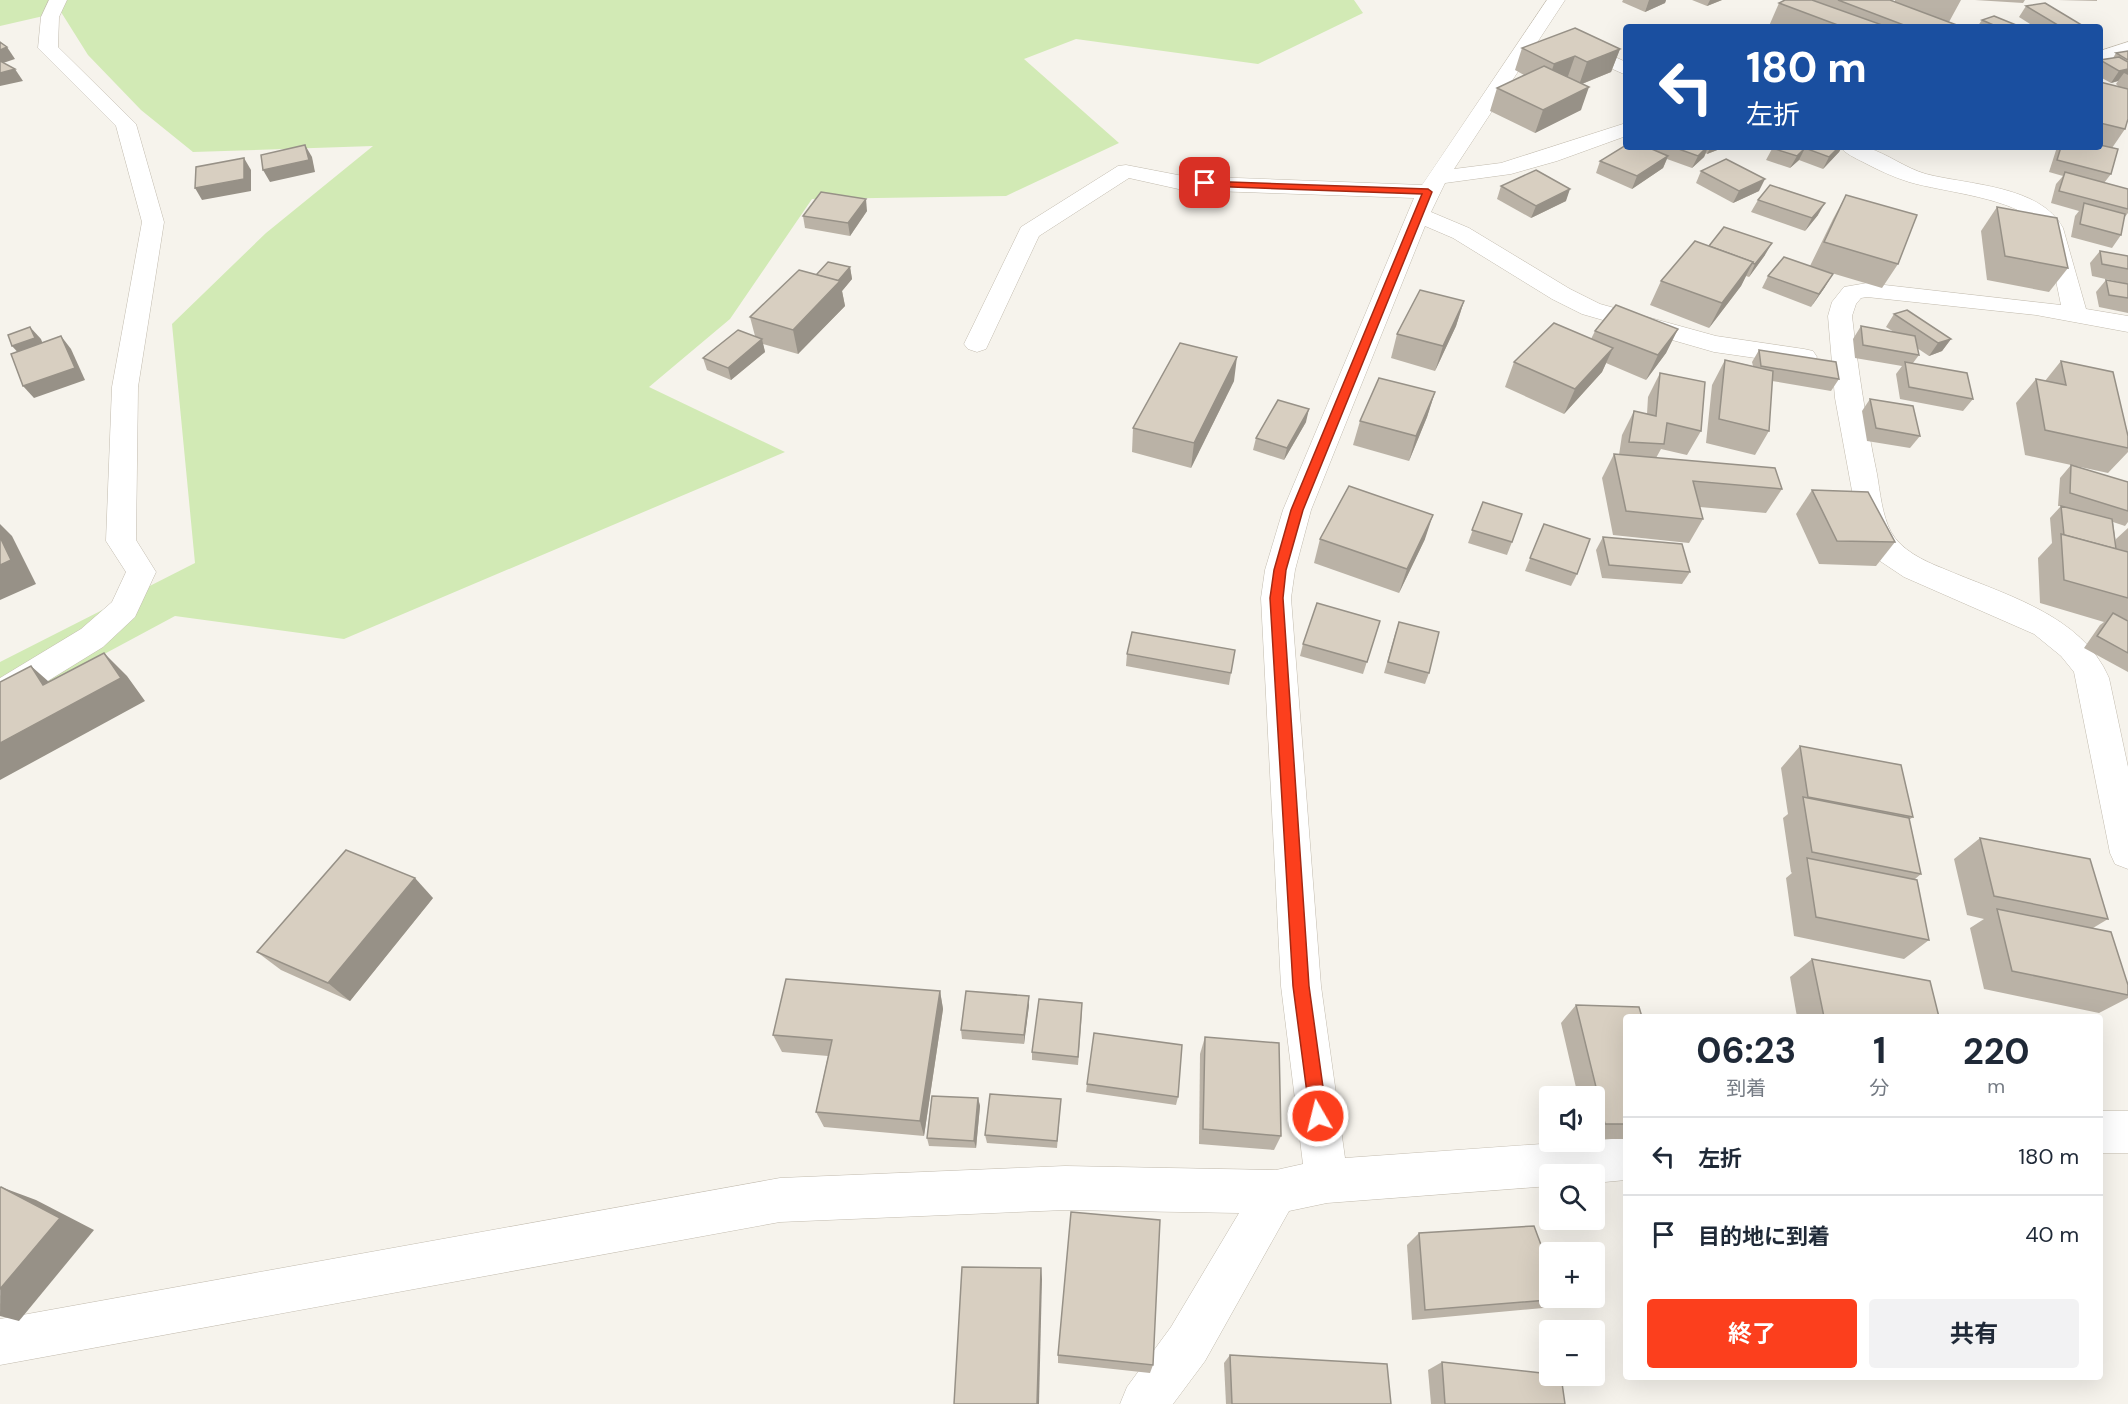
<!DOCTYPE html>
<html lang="ja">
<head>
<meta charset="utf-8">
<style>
  body { margin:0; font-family:"DM Sans","Noto Sans JP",sans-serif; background:#f2f2f3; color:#1f2937; height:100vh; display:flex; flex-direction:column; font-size:22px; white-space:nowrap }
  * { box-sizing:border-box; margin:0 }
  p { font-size:20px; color:#747a83 }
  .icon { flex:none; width:33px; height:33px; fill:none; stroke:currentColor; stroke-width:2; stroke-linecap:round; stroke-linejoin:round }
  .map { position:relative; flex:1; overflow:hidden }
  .details { position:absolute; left:1623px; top:1014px; width:480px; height:366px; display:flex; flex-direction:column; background:#fff; border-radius:6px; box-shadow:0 6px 24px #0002 }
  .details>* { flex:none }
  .hud { position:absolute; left:1623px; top:24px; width:480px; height:126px; border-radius:6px; box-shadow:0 6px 24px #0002; background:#1a4fa0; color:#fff; overflow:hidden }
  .controls { position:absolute; left:1539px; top:1086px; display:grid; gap:12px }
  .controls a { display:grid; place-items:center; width:66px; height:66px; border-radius:6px; background:#fff; box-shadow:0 6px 24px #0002; font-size:30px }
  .pin { position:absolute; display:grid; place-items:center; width:51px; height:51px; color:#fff; margin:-26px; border-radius:12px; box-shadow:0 3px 9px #0006 }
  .me { position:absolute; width:66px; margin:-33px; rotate:352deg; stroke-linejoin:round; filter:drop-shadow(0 0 4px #0008) }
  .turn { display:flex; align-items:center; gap:21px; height:126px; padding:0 24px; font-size:27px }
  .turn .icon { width:78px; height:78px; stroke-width:2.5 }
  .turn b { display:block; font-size:42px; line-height:51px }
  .eta { display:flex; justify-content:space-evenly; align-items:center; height:102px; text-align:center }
  .eta b { font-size:36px; font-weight:700; line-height:42px }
  .cta { display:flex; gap:12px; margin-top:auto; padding:12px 24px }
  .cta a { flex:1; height:69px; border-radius:6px; background:#fc3f1d; color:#fff; font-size:24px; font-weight:700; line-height:69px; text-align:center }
  .cta a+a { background:#f2f2f3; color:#1f2937 }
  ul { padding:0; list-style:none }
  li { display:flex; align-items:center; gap:18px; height:78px; padding:0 24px; border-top:2px solid #e0e1e3 }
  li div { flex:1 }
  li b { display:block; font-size:22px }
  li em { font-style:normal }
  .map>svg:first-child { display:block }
  .green { fill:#d2eab5 }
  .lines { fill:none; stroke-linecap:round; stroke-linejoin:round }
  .minor-casing { stroke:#c2bbae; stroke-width:1 }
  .minor { fill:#fff; fill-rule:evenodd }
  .wall { fill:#bab2a6 }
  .shaded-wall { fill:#979187 }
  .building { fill:#d8cfc1; stroke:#979187; stroke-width:1.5 }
  .route { fill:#fc3f1d; stroke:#a42913; stroke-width:1.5 }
</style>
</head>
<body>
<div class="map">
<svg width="2128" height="1404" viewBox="0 0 2128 1404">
  <rect width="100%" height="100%" fill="#f6f3ec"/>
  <path class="green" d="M0,0H1354L1363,13L1258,64L1076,39L1024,59L1119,143L1006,196L812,199L730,319L649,387L785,452L344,639L175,616L0,710V662L195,563L172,324L266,233L373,146L193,152L141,110L88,55L61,12L0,26Z"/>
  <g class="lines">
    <defs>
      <g id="minor">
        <path d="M49,0H67L59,17L58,47L136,124L164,222L138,387L136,540L156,572L135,617L103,647L12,703L0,707V678L81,629L112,602L126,572L106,541L112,387L142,222L116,126L38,48L41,17Z"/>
        <path d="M1547,0H1565L1454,169L1501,163L1626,123V136L1557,161L1511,174L1445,183L1431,212L1469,228L1570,289L1600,304L1716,336L1804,349L1813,351L1817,357L1813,363L1804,365L1714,352L1582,314L1552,299L1453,238L1425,226L1311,510L1295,570L1291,598L1321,986L1345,1158L1626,1138V1180L1594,1183V1174H1550V1186L1327,1203L1289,1211L1205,1361L1173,1404H1120L1127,1387L1171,1327L1239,1213L1065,1210L780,1222L0,1365V1319L780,1178L1065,1166L1276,1170L1303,1164L1281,986L1261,598L1265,570L1283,510L1414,198L1183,190L1129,178L1039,236L986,349L977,352L968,349L964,344L1021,227L1118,166L1126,165L1183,176L1422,185Z"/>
        <path d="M1573,38L1626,62V75L1566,48L1564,44L1566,40Z"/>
        <path d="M2128,42V54L2100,63V51Z"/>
        <path d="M1840,147C1849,147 1860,145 1868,148C1888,154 1905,168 1926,174C1968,185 2040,185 2063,228L2086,309L2128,316V332L2036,315L1867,297L1861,298L1856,304L1852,316C1858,370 1866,421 1877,474C1880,492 1882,515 1891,532C1901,550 1924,561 1942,568C2002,594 2082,614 2109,678L2128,767V869L2115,864L2110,853L2074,672L2061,656L2034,634L1904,577L1880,561L1862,535L1855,507L1835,398L1828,316L1832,302L1844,287L1867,283L2061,305C2057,286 2049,240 2038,225C2018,198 1942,192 1909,182C1893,177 1878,170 1863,162C1855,158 1846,154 1840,147Z"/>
        <rect x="2100" y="1111" width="28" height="42"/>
      </g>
    </defs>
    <use href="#minor" class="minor-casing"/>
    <use href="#minor" class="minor"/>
  </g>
  <g class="wall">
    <path d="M1623,0H1666L1665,3L1645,12L1622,2Z"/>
    <path d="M1692,0H1722L1707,6Z"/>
    <path d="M1785,0H1890L1895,2V0H1961L1949,22L1962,27H1772L1769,26L1779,3Z"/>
    <path d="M1975,0H2025L2023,3Z"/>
    <path d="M2058,0H2097V1Z"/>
    <path d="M2026,6L2085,27H2035L2019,17Z"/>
    <path d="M1982,20L2021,27H1977Z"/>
    <path d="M1522,48L1620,49L1611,72L1582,84L1581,110L1535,133L1490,111L1497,88L1524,75L1515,70Z"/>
    <path d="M2128,51V119L2125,129L2112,148L2111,174L2104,183L2128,189V213L2124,218L2121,235L2112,248L2071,237L2075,216L2079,211L2051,203L2056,184L2063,176L2049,172L2057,147H2100V82L2119,87L2116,84L2118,81L2111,83L2100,77V60L2113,58L2116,53Z"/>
    <path d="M1626,147H1725L1707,154L1706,153L1704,157L1692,168L1667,159L1663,168L1632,189L1596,173L1600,161Z"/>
    <path d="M1773,147H1842L1839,152L1823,169L1799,160L1790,168L1766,160Z"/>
    <path d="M1701,171L1759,191L1733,203L1696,183Z"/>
    <path d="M1501,186L1566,201L1531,218L1497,199Z"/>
    <path d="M1846,195L1898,264L1882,288L1818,269L1825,287L1811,307L1762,288L1768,276L1810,266L1833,219Z"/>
    <path d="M1758,200L1818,215L1805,231L1751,212Z"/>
    <path d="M1997,207L2068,268L2049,292L1987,280L1981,231Z"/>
    <path d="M867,211L850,236L805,228L803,216Z"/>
    <path d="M1709,246L1765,255L1749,277L1746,276L1741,286L1709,328L1650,305L1661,281Z"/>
    <path d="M2100,251L2128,256V284L2092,276L2090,263Z"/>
    <path d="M850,267L852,279L842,291L845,306L798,354L763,344L765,352L731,380L707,370L703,358L755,336L750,317L816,275Z"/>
    <path d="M2106,280L2128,284V313L2099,307L2096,292Z"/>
    <path d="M1464,301L1456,326L1435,371L1391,358L1397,334Z"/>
    <path d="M1894,314L1951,339L1942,351L1929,356L1917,348L1919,355L1913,363L1973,399L1963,411L1900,399L1896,374L1902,366L1855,358L1853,339L1861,326L1894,332L1886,327Z"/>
    <path d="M1678,329L1666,353L1646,380L1606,363L1602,372L1564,414L1505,387L1514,362L1591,339L1595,331Z"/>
    <path d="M1759,350L1839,379L1831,391L1772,381L1769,431L1755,455L1706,443L1712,385L1725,360L1753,366L1752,362Z"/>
    <path d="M2061,361L2128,436V452L2108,473L2025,455L2016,403L2036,379L2045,381Z"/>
    <path d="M1660,373L1701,431L1687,455L1661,449L1656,458L1782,489L1766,513L1700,507L1703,519L1689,543L1613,535L1602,478L1614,454L1619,455L1622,435L1634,411L1647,414L1648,397Z"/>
    <path d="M1234,381L1191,468L1132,452L1133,428Z"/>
    <path d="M1435,392L1427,417L1409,461L1353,445L1360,421Z"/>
    <path d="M1870,399L1920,436L1910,448L1867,441L1862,411Z"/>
    <path d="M1306,422L1284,460L1253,450L1256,438Z"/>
    <path d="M2071,465L2128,482V522L2125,526L2113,522L2116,544V539L2128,528V672L2084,648L2100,625L2104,622L2040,603L2038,558L2052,543L2050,518L2061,506H2058L2060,478Z"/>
    <path d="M1812,490L1895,542L1876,566L1819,564L1796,514Z"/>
    <path d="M1483,502L1512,542L1507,555L1468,543Z"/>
    <path d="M1544,524L1577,574L1571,586L1525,571Z"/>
    <path d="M1603,537L1690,572L1682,584L1602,578L1596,550Z"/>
    <path d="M1320,539H1425L1399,593L1314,563Z"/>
    <path d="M1380,621L1363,674L1300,656L1303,644Z"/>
    <path d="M1399,622L1429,673L1425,684L1384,673L1395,634Z"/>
    <path d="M1127,654L1231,673L1229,685L1126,666Z"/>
    <path d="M1800,746L1913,817L1909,820L1921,874L1915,879L1929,940L1904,959L1794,936L1786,878L1792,873L1791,872L1783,818L1788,814L1781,768Z"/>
    <path d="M1980,838L2108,919L2093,928L2128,985V998L2099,1013L1984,989L1970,928L1984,919L1967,915L1954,859Z"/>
    <path d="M433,898L350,1001L281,970L257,952Z"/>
    <path d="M1812,959L1939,1017H1797L1790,977Z"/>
    <path d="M940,991L943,1009L924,1136L824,1127L816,1112L828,1056L782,1052L773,1035Z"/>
    <path d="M1029,1005L1024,1044L962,1039L961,1030Z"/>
    <path d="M1576,1005L1626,1017V1139H1594V1096H1578L1561,1023Z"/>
    <path d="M1082,1012L1078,1065L1032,1060V1052Z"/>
    <path d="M1205,1037L1281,1136L1274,1150L1199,1144L1200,1054Z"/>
    <path d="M1087,1084L1178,1097L1176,1105L1086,1092Z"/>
    <path d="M978,1098L980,1106L976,1148L929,1146L927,1138Z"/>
    <path d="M1061,1099L1057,1148L987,1143L985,1135Z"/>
    <path d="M1419,1233L1560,1299L1543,1308L1412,1320L1407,1245Z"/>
    <path d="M1058,1355L1153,1365L1150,1373L1058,1363Z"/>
    <path d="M1230,1355L1391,1404H1226L1224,1363Z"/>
    <path d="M1442,1362L1565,1404H1431L1428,1370Z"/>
  </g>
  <g class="shaded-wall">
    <path d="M1649,0H1666L1665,3L1645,12Z"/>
    <path d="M1710,0H1722L1707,6Z"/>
    <path d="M7,47L15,59L0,64V50Z"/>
    <path d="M1620,49L1611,72L1579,85L1587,62Z"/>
    <path d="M1575,56L1567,79L1546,87L1554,64Z"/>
    <path d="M2128,64V75L2124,73L2118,81L2111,83L2119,71Z"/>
    <path d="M15,69L23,81L0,86V73Z"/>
    <path d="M1589,87L1581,110L1535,133L1543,110Z"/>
    <path d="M305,145L312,157L315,172L270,182L263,170Z"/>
    <path d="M1707,147H1708L1704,157L1692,168L1698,156Z"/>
    <path d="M1711,147H1725L1707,154Z"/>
    <path d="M1839,147H1842L1839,152L1823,169L1829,157Z"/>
    <path d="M1805,148L1799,160L1790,168L1797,156Z"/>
    <path d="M1668,156L1663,168L1632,189L1637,176Z"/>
    <path d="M244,158L251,170V191L202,200L195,188Z"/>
    <path d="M1765,179L1759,191L1733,203L1739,191Z"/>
    <path d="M1570,189L1566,201L1531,218L1536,206Z"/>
    <path d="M866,199L867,211L850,236L848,223Z"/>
    <path d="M1825,203L1818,215L1805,231L1812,218Z"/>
    <path d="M1772,243L1765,255L1749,277L1755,264Z"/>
    <path d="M1753,262L1741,286L1709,328L1722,303Z"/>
    <path d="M850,267L852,279L842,291L845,306L798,354L793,330Z"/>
    <path d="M1833,274L1825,287L1811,307L1819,294Z"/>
    <path d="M1464,301L1456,326L1435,371L1443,346Z"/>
    <path d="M30,327L41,339L45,350L23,358L12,346Z"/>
    <path d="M1678,329L1666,353L1646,380L1658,355Z"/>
    <path d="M61,336L71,349L85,380L34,398L23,386Z"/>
    <path d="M762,339L765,352L731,380L728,368Z"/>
    <path d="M1951,339L1942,351L1929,356L1938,343Z"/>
    <path d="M1613,348L1602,372L1564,414L1575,389Z"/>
    <path d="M1237,357L1234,381L1191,468L1194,443Z"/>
    <path d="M1435,392L1427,417L1409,461L1416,436Z"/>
    <path d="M1309,409L1306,422L1284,460L1287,448Z"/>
    <path d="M1433,515L1425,539L1399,593L1407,569Z"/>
    <path d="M0,524L12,536L36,584L0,600Z"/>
    <path d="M104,653L127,676L145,701L0,780V743L43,685L31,666L57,689Z"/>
    <path d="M415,878L433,898L350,1001L328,983Z"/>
    <path d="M940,991L943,1009L924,1136L920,1121Z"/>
    <path d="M1029,996V1005L1024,1044V1035Z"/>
    <path d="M978,1098L980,1106L976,1148L974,1141Z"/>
    <path d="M1,1187L36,1200L94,1230L19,1321L0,1316Z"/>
    <path d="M1041,1268L1042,1279L1039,1404H1037Z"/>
  </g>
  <g class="building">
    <path d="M1785,0H1812L1885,26L1884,27H1843L1779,3Z"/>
    <path d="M1838,0H1890L1962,27H1909Z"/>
    <path d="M2045,3L2085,27H2061L2026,6Z"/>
    <path d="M1994,16L2021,27H1998L1982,20Z"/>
    <path d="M1575,28L1620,49L1587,62L1575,56L1554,64L1522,48Z"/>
    <path d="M0,42L7,47L0,50Z"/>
    <path d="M2128,51V60L2116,53Z"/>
    <path d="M2119,57L2128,62V69L2119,71L2100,60Z"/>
    <path d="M0,61L15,69L0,73Z"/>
    <path d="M1544,66L1589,87L1543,110L1497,88Z"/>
    <path d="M2100,82L2128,89V119L2125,129L2100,123V112L2102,105L2100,104Z"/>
    <path d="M305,145L309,160L263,170L261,155Z"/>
    <path d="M1626,145V147H1647L1668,156L1637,176L1600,161Z"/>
    <path d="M2100,145L2118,149L2111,174L2057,160L2061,147H2100Z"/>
    <path d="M1673,147H1707L1698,156Z"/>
    <path d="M1773,147H1839L1829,157L1805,148L1797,156L1772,148Z"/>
    <path d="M244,158V179L195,188L196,167Z"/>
    <path d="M1726,159L1765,179L1739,191L1701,171Z"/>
    <path d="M1536,170L1570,189L1536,206L1501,186Z"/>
    <path d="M2065,172L2128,189V209L2059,191Z"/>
    <path d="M1770,185L1825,203L1812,218L1758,200Z"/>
    <path d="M821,192L866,199L848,223L803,216Z"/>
    <path d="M1846,195L1917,215L1898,264L1824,242Z"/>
    <path d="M2084,203L2125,214L2121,235L2080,224Z"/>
    <path d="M1997,207L2057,218L2068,268L2005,256Z"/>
    <path d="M1724,227L1772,243L1755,264L1752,263L1753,262L1709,246Z"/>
    <path d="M1695,241L1753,262L1722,303L1661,281Z"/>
    <path d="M2100,251L2128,256V269L2102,264Z"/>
    <path d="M1784,257L1833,274L1819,294L1768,276Z"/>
    <path d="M828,262L850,267L838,281L816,275Z"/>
    <path d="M799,270L840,281L793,330L750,317Z"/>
    <path d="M2106,280L2128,284V298L2109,295Z"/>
    <path d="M1420,290L1464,301L1443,346L1397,334Z"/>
    <path d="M1616,305L1678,329L1658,355L1595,331Z"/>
    <path d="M1907,310L1951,339L1938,343L1894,314Z"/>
    <path d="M1554,323L1613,348L1575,389L1514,362Z"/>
    <path d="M1861,326L1915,336L1919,355L1863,345Z"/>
    <path d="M30,327L35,338L12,346L8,335Z"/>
    <path d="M738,330L762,339L728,368L703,358Z"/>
    <path d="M61,336L75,368L23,386L11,354Z"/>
    <path d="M1180,343L1237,357L1194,443L1133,428Z"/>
    <path d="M1759,350L1836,362L1839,379L1761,366Z"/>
    <path d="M1725,360L1773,371L1769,431L1719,419Z"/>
    <path d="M2061,361L2113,372L2128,436V448L2045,430L2036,379L2066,385Z"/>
    <path d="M1905,362L1967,373L1973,399L1909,387Z"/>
    <path d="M1660,373L1705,382L1701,431L1667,423L1664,444L1629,442L1634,411L1656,416Z"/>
    <path d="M1379,378L1435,392L1416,436L1360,421Z"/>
    <path d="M1870,399L1913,406L1920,436L1876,428Z"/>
    <path d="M1278,400L1309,409L1287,448L1256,438Z"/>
    <path d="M1614,454L1775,468L1782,489L1693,481L1703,519L1626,511Z"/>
    <path d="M2071,465L2128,482V511L2070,493Z"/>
    <path d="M1349,486L1433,515L1407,569L1320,539Z"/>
    <path d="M1812,490L1868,492L1895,542L1837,541Z"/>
    <path d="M1483,502L1522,514L1512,542L1472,530Z"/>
    <path d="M2061,506L2112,519L2116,549L2064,535Z"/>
    <path d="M1544,524L1590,539L1577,574L1530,558Z"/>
    <path d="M2061,534L2128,552V598L2064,580Z"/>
    <path d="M0,537L11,560L0,565Z"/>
    <path d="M1603,537L1682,544L1690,572L1609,565Z"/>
    <path d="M1317,603L1380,621L1367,662L1303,644Z"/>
    <path d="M2113,613L2128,621V653L2097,636Z"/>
    <path d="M1399,622L1439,632L1429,673L1388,662Z"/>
    <path d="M1132,632L1235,650L1231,673L1127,654Z"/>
    <path d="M104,653L121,678L0,743V682L31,666L43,685Z"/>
    <path d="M1800,746L1901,765L1913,817L1808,797Z"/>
    <path d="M1803,797L1909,818L1921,874L1812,852Z"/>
    <path d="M1980,838L2090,859L2108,919L1994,896Z"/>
    <path d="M346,850L415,878L328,983L257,952Z"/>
    <path d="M1807,858L1917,880L1929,940L1816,917Z"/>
    <path d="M1997,909L2111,932L2128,985V995L2012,971Z"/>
    <path d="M1812,959L1930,981L1939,1017H1824Z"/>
    <path d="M786,979L940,991L920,1121L816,1112L832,1040L773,1035Z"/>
    <path d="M966,991L1029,996L1024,1035L961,1030Z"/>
    <path d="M1039,999L1082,1003L1078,1057L1032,1052Z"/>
    <path d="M1576,1005L1639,1007L1642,1017H1626V1124H1605Z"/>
    <path d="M1094,1033L1182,1045L1178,1097L1087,1084Z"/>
    <path d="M1205,1037L1279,1043L1281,1136L1203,1129Z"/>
    <path d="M990,1094L1061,1099L1057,1141L985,1135Z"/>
    <path d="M932,1096L978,1098L974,1141L927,1138Z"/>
    <path d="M1,1187L60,1218L0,1289V1188Z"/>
    <path d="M1071,1212L1160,1220L1153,1365L1058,1355Z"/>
    <path d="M1534,1226L1550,1269V1298H1560V1299L1425,1310L1419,1233Z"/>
    <path d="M962,1267L1041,1268L1037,1404H954Z"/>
    <path d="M1230,1355L1387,1364L1391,1404H1232Z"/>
    <path d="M1442,1362L1550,1374V1376H1561L1565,1404H1445Z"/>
  </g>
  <path class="route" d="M1202,181L1428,189L1432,192L1303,510L1286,570L1283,598L1309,986L1327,1116L1325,1122L1318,1125L1312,1122L1310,1116L1293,986L1270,598L1274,570L1291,510L1422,194L1205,186L1201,183Z"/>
</svg>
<div class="controls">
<a><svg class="icon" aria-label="sound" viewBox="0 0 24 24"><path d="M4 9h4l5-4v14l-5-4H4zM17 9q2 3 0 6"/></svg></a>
<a><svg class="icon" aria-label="search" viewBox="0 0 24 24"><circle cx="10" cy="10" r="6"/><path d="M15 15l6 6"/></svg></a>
<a>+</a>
<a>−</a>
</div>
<div class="pin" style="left:1205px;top:183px;background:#d93025"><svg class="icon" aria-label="arrive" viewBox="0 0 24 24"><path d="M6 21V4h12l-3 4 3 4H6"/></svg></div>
<svg class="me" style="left:1318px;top:1116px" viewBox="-20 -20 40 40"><circle r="17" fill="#fc3f1d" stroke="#fff" stroke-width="3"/><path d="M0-11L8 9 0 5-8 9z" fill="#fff"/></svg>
<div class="hud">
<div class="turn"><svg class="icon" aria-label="left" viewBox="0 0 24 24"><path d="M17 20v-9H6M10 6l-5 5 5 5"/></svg><div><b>180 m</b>左折</div></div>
</div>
<section class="details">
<div class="eta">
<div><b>06:23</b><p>到着</p></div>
<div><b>1</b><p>分</p></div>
<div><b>220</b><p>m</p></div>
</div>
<ul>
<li><svg class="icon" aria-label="left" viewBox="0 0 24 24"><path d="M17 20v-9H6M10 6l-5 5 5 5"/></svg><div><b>左折</b></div><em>180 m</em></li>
<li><svg class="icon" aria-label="arrive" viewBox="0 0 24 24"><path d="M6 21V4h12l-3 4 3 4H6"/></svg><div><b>目的地に到着</b></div><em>40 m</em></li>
</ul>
<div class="cta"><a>終了</a><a>共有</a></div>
</section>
</div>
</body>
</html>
